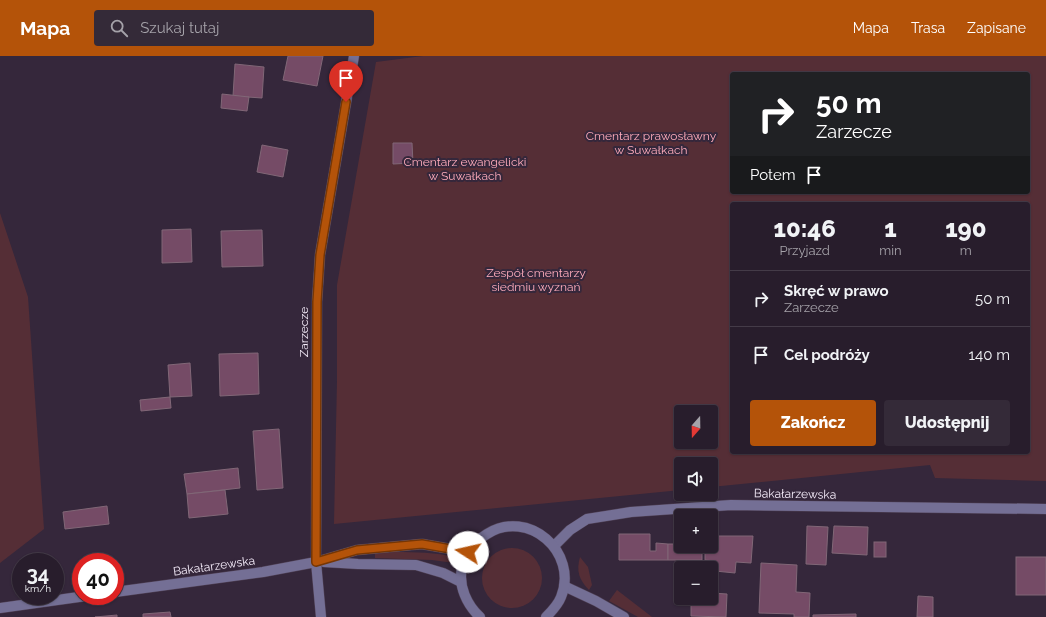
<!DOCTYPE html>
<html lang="pl">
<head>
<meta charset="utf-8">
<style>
  body { margin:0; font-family:Raleway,sans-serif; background:#342a38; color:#f1f3f6; height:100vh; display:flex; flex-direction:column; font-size:15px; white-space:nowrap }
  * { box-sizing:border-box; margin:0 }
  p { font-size:13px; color:#a5a2a9 }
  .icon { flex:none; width:22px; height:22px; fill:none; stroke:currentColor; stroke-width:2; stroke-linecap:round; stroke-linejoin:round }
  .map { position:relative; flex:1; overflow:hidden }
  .details { position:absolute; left:730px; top:146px; width:300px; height:252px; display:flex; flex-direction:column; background:#281d2c; border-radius:4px; box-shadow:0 1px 3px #0004,0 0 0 1px #443b48 }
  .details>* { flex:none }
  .top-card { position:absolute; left:730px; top:16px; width:300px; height:122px; border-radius:4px; box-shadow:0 1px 3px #0004,0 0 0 1px #443b48; background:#202124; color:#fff; overflow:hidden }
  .needle { width:26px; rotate:200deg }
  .controls { position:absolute; left:674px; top:349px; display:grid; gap:8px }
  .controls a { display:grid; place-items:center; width:44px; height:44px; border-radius:4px; background:#281d2c; box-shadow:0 1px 3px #0004,0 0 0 1px #443b48; font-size:20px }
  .speed { position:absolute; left:12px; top:497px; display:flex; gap:8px; font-size:20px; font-weight:700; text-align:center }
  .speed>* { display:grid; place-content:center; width:52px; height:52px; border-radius:50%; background:#281d2c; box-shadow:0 1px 3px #0004,0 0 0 1px #443b48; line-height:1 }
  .speed small { font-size:10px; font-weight:400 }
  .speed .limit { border:6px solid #d22; background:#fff; color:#111 }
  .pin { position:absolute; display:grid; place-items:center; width:34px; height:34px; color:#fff; margin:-41px -17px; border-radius:50% 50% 50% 0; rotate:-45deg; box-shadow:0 0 4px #0007 }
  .pin .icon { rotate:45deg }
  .me { position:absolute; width:44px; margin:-22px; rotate:280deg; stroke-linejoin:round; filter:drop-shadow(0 0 3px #0008) }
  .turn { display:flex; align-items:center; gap:14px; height:84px; padding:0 20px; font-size:18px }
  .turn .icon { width:52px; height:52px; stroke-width:2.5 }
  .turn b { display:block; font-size:28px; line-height:34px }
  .then { display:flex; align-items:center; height:38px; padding:0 20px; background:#0003; gap:8px; font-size:15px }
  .eta { display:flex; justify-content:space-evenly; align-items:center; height:68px; text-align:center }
  .eta b { font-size:24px; font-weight:800; line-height:28px }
  .primary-button { display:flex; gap:8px; margin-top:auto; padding:8px 20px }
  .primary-button a { flex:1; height:46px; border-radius:4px; background:#b45309; color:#fff; font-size:16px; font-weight:800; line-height:46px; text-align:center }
  .primary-button a+a { background:#342a38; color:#f1f3f6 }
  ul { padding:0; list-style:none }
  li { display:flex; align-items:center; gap:12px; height:56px; padding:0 20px; border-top:1px solid #443b48 }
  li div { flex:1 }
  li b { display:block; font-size:15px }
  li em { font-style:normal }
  header { display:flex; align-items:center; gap:24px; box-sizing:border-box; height:56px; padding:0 20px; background:#b45309; color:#fff }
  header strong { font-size:19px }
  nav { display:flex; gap:22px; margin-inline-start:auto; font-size:14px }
  .search { width:280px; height:36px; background:#342a38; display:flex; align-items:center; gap:10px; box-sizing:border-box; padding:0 14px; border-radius:4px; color:#a5a2a9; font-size:15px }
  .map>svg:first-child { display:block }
  .green { fill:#552e36; fill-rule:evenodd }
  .building { fill:#754b66; stroke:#816777 }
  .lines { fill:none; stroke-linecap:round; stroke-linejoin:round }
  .minor-casing { stroke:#504256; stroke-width:11 }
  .minor { stroke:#746f95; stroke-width:10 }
  .route-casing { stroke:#753606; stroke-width:10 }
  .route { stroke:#b45309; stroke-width:7 }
  .labels { text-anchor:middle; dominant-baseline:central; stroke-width:4; stroke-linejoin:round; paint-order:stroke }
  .park-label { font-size:12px; fill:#ffacbc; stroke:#35273b }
  .street-label { font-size:12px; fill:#f4ebf9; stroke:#35273b }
</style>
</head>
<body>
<header>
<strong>Mapa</strong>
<div class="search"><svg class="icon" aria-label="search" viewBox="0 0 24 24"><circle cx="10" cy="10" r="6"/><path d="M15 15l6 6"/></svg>Szukaj tutaj</div>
<nav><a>Mapa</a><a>Trasa</a><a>Zapisane</a></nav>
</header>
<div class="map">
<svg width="1046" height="561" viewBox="0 0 1046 561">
  <rect width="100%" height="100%" fill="#35273b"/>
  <g class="green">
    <path d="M423,0H1046V425L935,422L930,409L711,431V408H681V434L334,468L337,325V229L376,6ZM732,18H1028V136H732ZM732,148H1028V396H732ZM681,356H711V386H681Z"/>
    <path d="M0,157L28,241L44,473L0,507Z"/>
    <circle cx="512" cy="522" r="30"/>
    <path d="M375,496C402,496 429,495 455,501L456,505L454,507L432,504L375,502Z"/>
    <path d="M580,501L588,511L592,529L589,534C579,524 576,515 580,501Z"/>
    <path d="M617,534L652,561H638L609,545Z"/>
  </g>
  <g class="building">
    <path d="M288,0H323L317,30L283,24Z"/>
    <path d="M235,8L264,11L262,42L233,40Z"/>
    <path d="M222,38L249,41L247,55L221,52Z"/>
    <path d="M393,87H412L413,107L393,108Z"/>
    <path d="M262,89L288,94L283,121L257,116Z"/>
    <path d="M191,173L192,206L162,207V174Z"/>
    <path d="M262,174L263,210L222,211L221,175Z"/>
    <path d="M258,297L259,338L220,340L219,298Z"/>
    <path d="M190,307L192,340L170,341L168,309Z"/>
    <path d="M170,341L171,352L141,355L140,344Z"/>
    <path d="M279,373L283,432L257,434L253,375Z"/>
    <path d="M238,412L240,432L187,438L184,418Z"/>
    <path d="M225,434L228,458L189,462L187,438Z"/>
    <path d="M107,450L109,468L65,473L63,456Z"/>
    <path d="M807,470L828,471L826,509L806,508Z"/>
    <path d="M834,470L868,471L867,499L832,497Z"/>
    <path d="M619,478H650V495H656V487L668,488V504H619Z"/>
    <path d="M711,480H753L751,507L736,506L735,517L715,515L716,505L705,504V490H711Z"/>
    <rect x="874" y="486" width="12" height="15"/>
    <path d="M668,488H681V490H702V504H668Z"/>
    <rect x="1016" y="501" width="30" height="38"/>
    <path d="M761,507L797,509L796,536L810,537L809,561H794V558L759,557Z"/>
    <path d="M711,537L727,538L726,561L691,560V542H711Z"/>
    <path d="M918,540L933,541V561H917Z"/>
    <path d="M170,556L171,561H143V558Z"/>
    <path d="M856,558V561H813V559Z"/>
    <path d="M117,559V561H95Z"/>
  </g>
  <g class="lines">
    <defs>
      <g id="minor">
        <path d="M554,490L570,474L587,463L631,456L731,449L1046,453"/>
        <path d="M324,506L358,508L416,509L443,517L461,526"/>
        <path d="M564,530L596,545L624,561"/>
        <path d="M115,536L263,516L316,506L357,494L422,488L468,496"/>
        <path d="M0,552L86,540"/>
        <path d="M321,561L316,506L317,246L320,199L354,0"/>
        <path d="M480,561C467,549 458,530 462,512C466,497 474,486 487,478C528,452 579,496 561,541C558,549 552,555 546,561"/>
      </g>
    </defs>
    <use href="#minor" class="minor-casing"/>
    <use href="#minor" class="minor"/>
  </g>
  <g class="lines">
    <defs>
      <path id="route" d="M346,46L320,199L317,246L316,506L357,494L422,488L468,496"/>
    </defs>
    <use href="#route" class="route-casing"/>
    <use href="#route" class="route"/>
  </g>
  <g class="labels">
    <g class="park-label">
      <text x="651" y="80">Cmentarz prawosławny<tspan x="651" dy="14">w Suwałkach</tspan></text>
      <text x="465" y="106">Cmentarz ewangelicki<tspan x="465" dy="14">w Suwałkach</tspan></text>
      <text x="536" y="217">Zespół cmentarzy<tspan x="536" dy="14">siedmiu wyznań</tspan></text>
    </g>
    <g class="street-label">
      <text transform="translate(304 276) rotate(-90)">Zarzecze</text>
      <text transform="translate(795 438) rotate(1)">Bakałarzewska</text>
      <text transform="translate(214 510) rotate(-8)">Bakałarzewska</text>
    </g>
  </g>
</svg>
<div class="controls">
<a><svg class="needle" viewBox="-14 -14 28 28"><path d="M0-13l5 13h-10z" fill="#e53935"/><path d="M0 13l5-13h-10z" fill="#a5a2a9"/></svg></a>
<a><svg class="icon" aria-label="sound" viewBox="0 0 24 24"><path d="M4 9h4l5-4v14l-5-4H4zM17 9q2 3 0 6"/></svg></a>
<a>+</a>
<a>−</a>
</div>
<div class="speed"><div>34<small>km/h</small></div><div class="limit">40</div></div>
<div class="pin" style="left:346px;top:46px;background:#d93025"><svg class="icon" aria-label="arrive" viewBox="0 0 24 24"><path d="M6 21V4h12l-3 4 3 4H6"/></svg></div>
<svg class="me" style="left:468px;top:496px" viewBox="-20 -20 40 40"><circle r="19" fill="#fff"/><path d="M0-13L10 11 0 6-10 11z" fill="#b45309"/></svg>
<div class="top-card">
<div class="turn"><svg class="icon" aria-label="right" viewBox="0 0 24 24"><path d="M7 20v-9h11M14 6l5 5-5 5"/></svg><div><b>50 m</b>Zarzecze</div></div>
<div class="then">Potem<svg class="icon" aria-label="arrive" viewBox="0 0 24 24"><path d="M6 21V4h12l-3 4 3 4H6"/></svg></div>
</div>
<section class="details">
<div class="eta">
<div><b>10:46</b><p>Przyjazd</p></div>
<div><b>1</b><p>min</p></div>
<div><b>190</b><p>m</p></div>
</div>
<ul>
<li><svg class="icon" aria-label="right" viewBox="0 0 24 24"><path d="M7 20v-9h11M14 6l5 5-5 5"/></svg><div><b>Skręć w prawo</b><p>Zarzecze</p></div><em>50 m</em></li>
<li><svg class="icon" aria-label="arrive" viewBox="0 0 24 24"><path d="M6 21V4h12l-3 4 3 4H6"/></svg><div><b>Cel podróży</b></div><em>140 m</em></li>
</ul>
<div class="primary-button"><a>Zakończ</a><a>Udostępnij</a></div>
</section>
</div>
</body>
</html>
